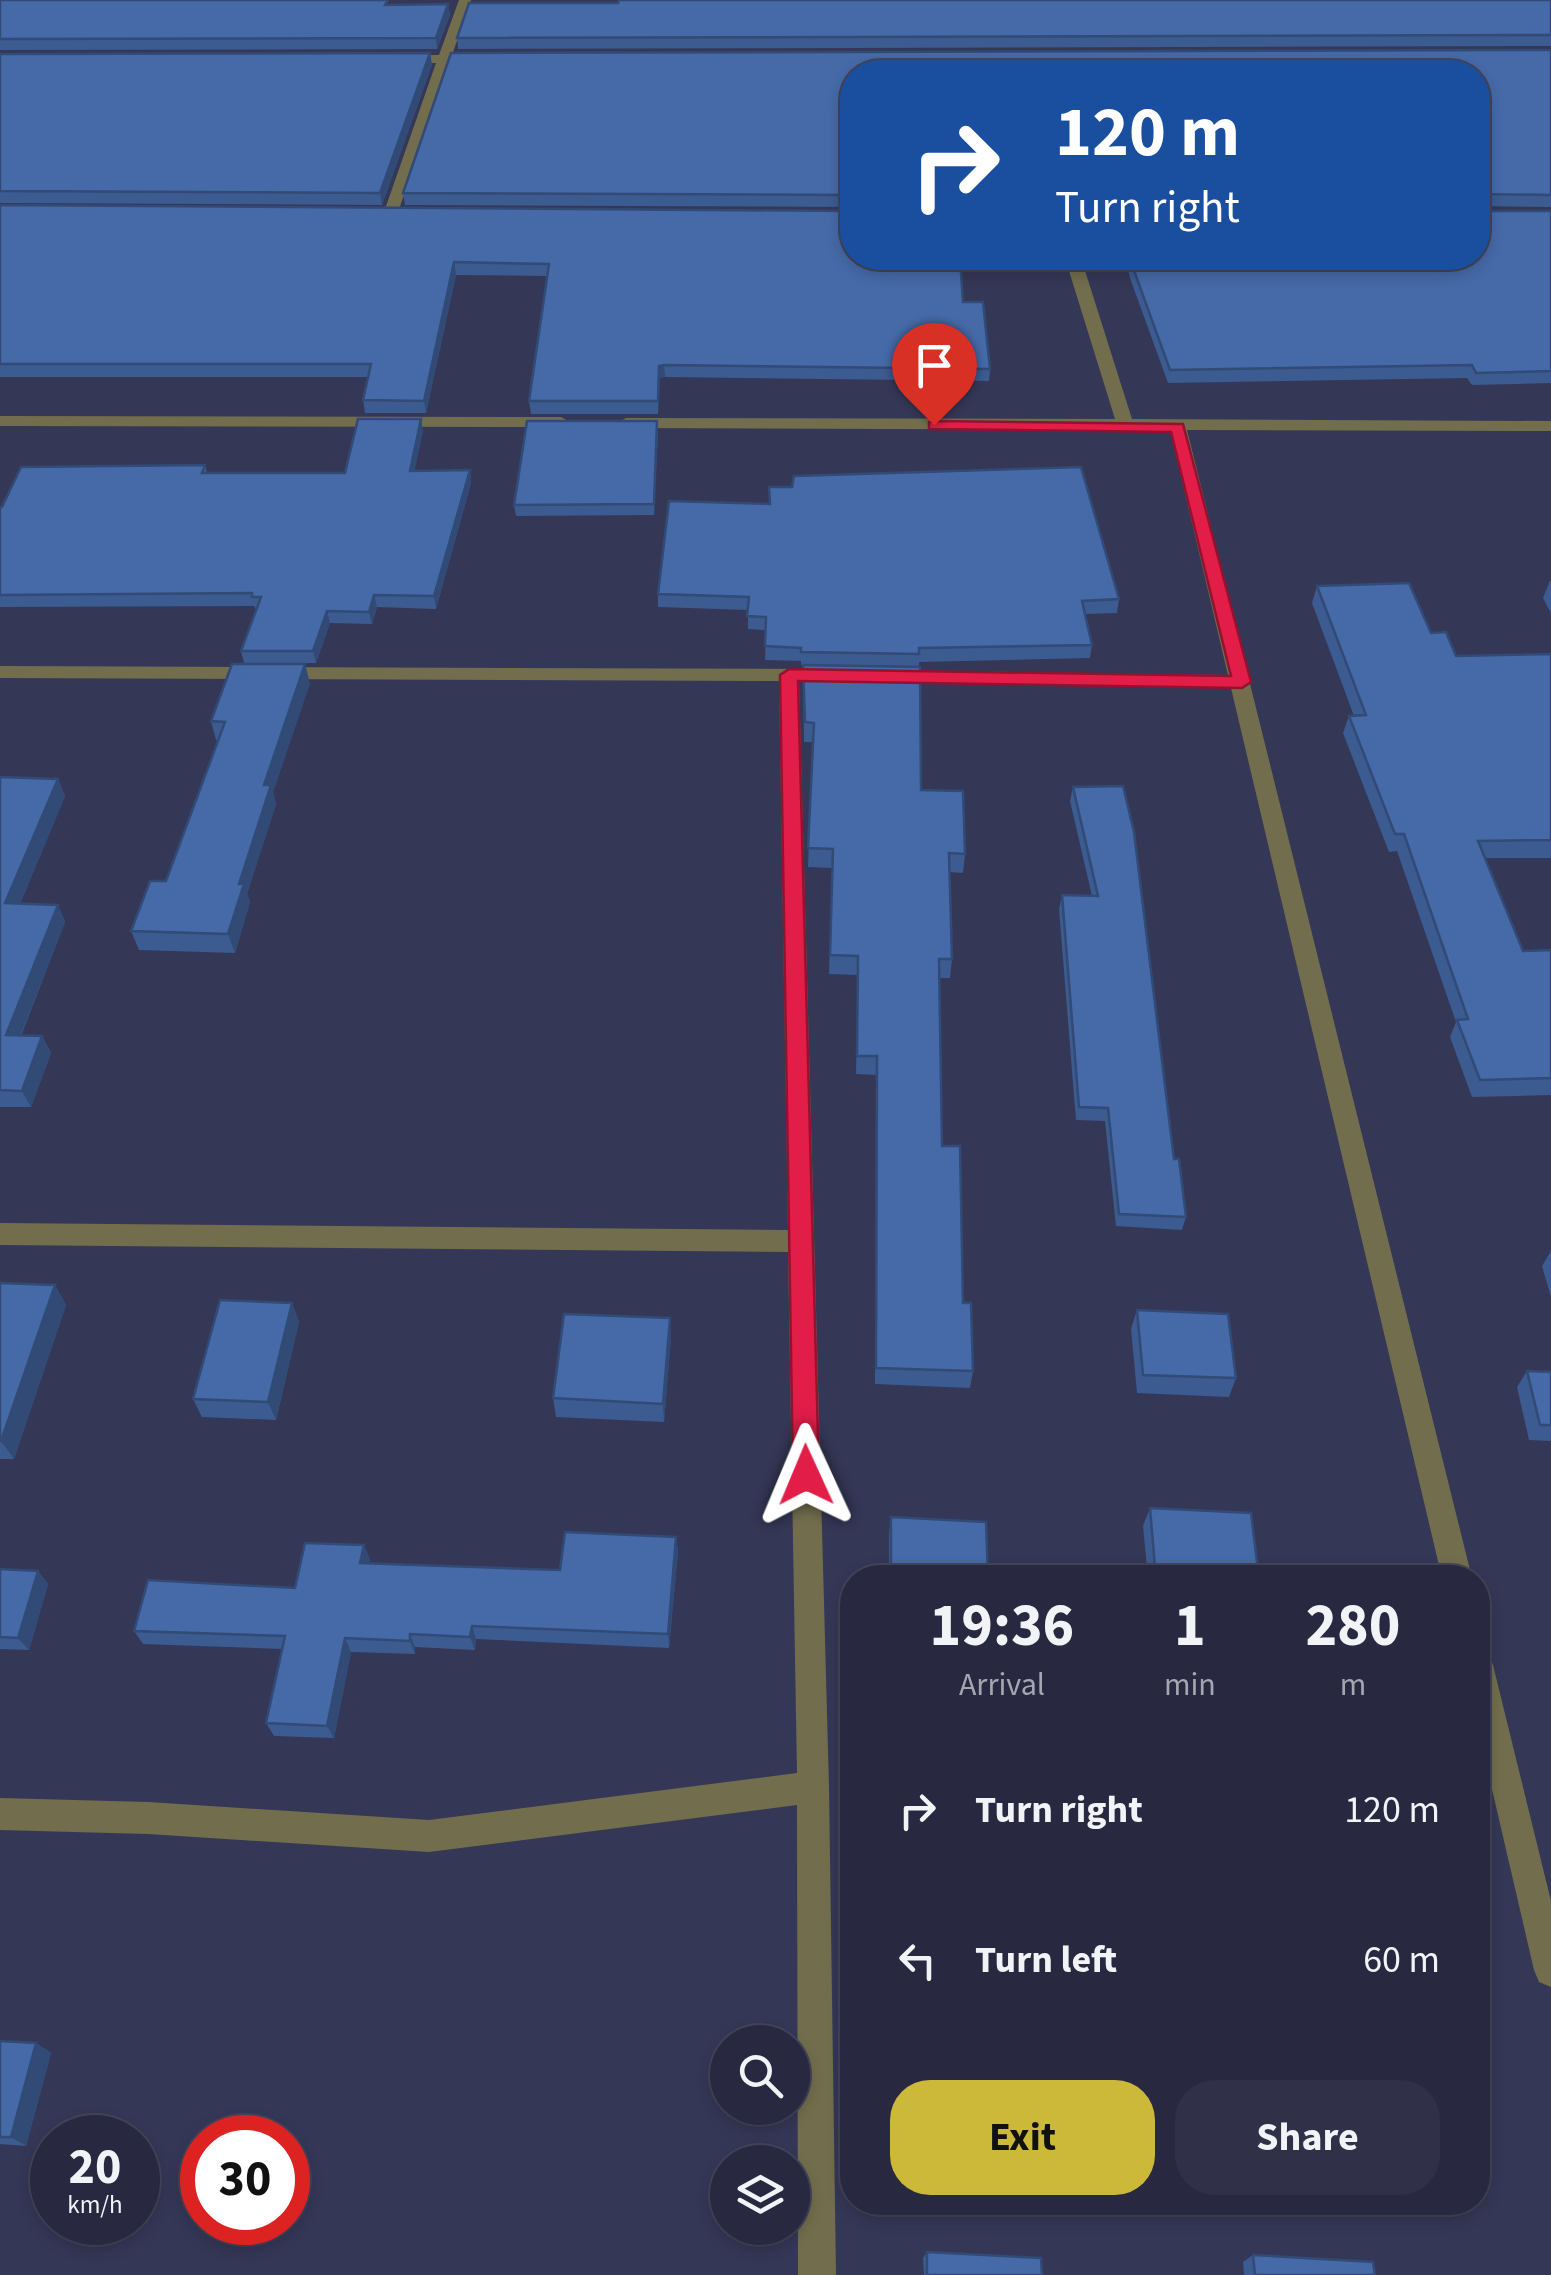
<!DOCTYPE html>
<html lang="en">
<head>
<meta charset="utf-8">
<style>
  body { margin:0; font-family:"Source Sans 3",sans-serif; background:#303148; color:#f1f3f6; height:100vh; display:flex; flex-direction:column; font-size:38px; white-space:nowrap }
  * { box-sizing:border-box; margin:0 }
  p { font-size:32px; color:#a5a6b1 }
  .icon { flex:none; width:55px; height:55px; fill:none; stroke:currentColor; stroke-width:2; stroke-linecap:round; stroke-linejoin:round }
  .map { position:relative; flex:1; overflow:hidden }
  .details { position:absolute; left:840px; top:1565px; width:650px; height:650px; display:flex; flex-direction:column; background:#282941; border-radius:40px; box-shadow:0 5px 15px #0003,0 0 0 2px #44455a }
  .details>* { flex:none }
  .banner { position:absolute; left:840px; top:60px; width:650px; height:210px; border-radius:40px; box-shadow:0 5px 15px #0003,0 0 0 2px #44455a; background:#1a4fa0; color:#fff; overflow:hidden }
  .buttons { position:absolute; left:710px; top:2025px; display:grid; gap:20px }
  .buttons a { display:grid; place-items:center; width:100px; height:100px; border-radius:50%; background:#282941; box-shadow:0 5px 15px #0003,0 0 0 2px #44455a; font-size:50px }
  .speed { position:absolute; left:30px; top:2115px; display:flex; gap:20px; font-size:50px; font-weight:700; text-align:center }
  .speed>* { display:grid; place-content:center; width:130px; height:130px; border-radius:50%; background:#282941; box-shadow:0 5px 15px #0003,0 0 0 2px #44455a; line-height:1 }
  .speed small { font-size:25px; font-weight:400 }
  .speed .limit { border:15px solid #d22; background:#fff; color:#111 }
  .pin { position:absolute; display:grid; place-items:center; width:85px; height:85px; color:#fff; margin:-102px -42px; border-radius:50% 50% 50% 0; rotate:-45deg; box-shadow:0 0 10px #0007 }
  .pin .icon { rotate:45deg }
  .me { position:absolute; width:110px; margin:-55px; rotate:359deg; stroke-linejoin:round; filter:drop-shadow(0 0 8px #0008) }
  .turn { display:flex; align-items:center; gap:35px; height:210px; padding:0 50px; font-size:45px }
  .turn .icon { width:130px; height:130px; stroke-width:2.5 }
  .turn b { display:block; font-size:70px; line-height:85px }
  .eta { display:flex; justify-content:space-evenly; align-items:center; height:170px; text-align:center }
  .eta b { font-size:60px; font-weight:700; line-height:70px }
  .action { display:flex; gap:20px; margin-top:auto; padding:20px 50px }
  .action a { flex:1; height:115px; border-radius:40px; background:#ccb939; color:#111; font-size:40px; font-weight:700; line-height:115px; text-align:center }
  .action a+a { background:#303148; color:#f1f3f6 }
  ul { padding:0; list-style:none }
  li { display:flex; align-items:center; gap:30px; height:150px; padding:0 50px }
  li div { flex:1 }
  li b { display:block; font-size:38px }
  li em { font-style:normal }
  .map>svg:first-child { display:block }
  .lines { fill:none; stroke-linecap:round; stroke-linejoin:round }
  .minor { fill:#726e4d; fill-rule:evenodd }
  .wall { fill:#3c5b90 }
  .shaded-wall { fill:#314a76 }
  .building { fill:#466aa8; stroke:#314a76; stroke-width:2.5 }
  .route { fill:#e11d48; stroke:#92132f; stroke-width:2.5 }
</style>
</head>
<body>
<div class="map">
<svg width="1551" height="2275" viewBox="0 0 1551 2275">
  <rect width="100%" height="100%" fill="#353757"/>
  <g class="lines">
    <g class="minor">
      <path d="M459,0H471L452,55H481L488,59L481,63H450L398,212L386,215L384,212L436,63H396L389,59L396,55H439Z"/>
      <path d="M1065,258H1081L1132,419L1551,421V431L1187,430L1472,1578H1442L1231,688L886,682L876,676L886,670L1228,675L1170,430L626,428L617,423L626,418L1115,419Z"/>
      <path d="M0,416L561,417L570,422L561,427L0,426Z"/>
      <path d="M0,666L801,669L811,675L799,681L829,1787L836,2275H798L797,1805L429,1852L148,1834L0,1830V1798L148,1802L429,1820L797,1773L788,1252L0,1245V1223L788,1230L779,681L0,678Z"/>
      <path d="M1478,1650L1489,1654L1493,1665L1551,1901V1987L1539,1982L1534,1970L1478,1729Z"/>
    </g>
  </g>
  <g class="wall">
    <path d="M0,0L391,5L448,4L450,15L437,49L0,50Z"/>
    <path d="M1551,0V46L458,49L457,38L618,3Z"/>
    <path d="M1551,50V207L1478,206V208L1482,211H1551V383L1472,385L1467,378L1168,383L1130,278L1125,258H1478V72H852V209V207L405,205L403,193L451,53Z"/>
    <path d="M430,53L432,65L382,205L0,203V54Z"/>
    <path d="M0,205L963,302L990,369L989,381L665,377L660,378L658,414H531L529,401L547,276L456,275L426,413H365L363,400L368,377H0Z"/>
    <path d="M421,419L423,431L414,471L470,470L471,483L436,609L377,607L372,624L330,623L316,663H244L241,651L256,609L254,606L0,607V507L205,465L207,473H345Z"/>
    <path d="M658,432L654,515L516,516L514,505Z"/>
    <path d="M1550,581H1551V613L1543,598Z"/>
    <path d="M1317,586L1431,633L1456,656L1551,654V858H1485L1523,951L1551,950V1095L1472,1097L1450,1037L1456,1022L1397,851L1389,852L1343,733L1349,716H1354L1312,603Z"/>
    <path d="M658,594L1119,599L1117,613L1085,614L1092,645L1090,658L919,662L921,790L965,854L963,873L950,872L952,959L950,978H939L942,1146L973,1371L970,1388L875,1384L876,1075L856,1074L858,975L829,974L832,868L808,867L813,742H804L803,665H801V661L765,660L766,630L748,629V610L658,607Z"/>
    <path d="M310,683L273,792L276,804L247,894L250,902L235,953L139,950L131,931L166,881L218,740H216L211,721Z"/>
    <path d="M0,777L58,779L65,796L20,904L58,905L65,922L21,1036H42L51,1053L31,1107H0Z"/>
    <path d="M1073,787L1174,1159L1186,1217L1182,1230L1116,1226L1105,1121L1076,1120L1059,909L1062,895L1092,896L1070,801Z"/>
    <path d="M1551,1251V1297L1542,1266Z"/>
    <path d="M0,1283L55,1285L66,1305L14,1459H0Z"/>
    <path d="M292,1303L299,1322L276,1420L202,1417L193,1399Z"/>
    <path d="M1137,1310L1236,1378L1229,1397L1137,1393L1131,1329Z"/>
    <path d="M671,1337L664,1422L556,1417L553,1398Z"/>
    <path d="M1527,1371L1551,1372V1441L1529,1440L1517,1387Z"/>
    <path d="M1150,1508L1259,1578H1148L1143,1526Z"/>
    <path d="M891,1517L988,1578H889V1534Z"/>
    <path d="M676,1537L678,1551L669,1648L476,1639L475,1650L415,1647V1654L351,1652L334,1738L274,1736L266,1723L282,1649L143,1644L134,1631L295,1588L364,1545L370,1560L369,1564L560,1570Z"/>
    <path d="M0,1569L38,1571L48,1584L29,1650L0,1649Z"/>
    <path d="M0,2041L36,2043L51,2053L26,2146L0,2144Z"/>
    <path d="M927,2252L1042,2275H924L923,2258Z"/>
    <path d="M1253,2255L1375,2275H1244L1243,2262Z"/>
  </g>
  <g class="shaded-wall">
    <path d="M448,4L450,15L437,49L436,38Z"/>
    <path d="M430,53L432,65L382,205L380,193Z"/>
    <path d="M454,262L456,275L426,413L424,401Z"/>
    <path d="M664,365L665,377L660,378L658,414L659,366Z"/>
    <path d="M421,419L423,431L412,483L410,471Z"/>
    <path d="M470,470L471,483L436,609L434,596Z"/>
    <path d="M374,595L377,607L372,624L369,612Z"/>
    <path d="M327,611L330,623L316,663L313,651Z"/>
    <path d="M305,664L310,683L273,792L276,804L247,894L250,902L235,953L228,934L239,884L264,785Z"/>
    <path d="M58,779L65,796L13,921L5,903Z"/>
    <path d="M58,905L65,922L14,1052L6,1035Z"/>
    <path d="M42,1036L51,1053L31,1107L22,1091Z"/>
    <path d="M55,1285L66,1305L14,1459L1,1441Z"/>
    <path d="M292,1303L299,1322L276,1420L268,1402Z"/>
    <path d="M670,1318L671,1337L664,1422L663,1404Z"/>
    <path d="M676,1537L678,1551L669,1648L668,1634Z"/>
    <path d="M364,1545L370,1560L366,1577L360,1563Z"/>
    <path d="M38,1571L48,1584L29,1650L18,1638Z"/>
    <path d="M472,1626L476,1639L475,1650L470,1637Z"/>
    <path d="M410,1634L415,1647V1654L410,1641Z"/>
    <path d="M345,1638L351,1652L334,1738L327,1726Z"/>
    <path d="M36,2043L51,2053L26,2146L11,2137Z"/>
  </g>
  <g class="building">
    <path d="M0,0H388L385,5L448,4L436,38L0,39Z"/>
    <path d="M619,0H1551V35L457,38L469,3H618Z"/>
    <path d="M1551,50V195L1482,194L1478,208L1482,211H1551V371L1476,373L1472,365L1170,370L1132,265L1130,258H1478V72H852V195L403,193L451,53Z"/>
    <path d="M430,53L380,193L0,191V54Z"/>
    <path d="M0,205L852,211V258H960L963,302H983L990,369L664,365L659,366L658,401H529L549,264L454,262L424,401L363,400L371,364H0Z"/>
    <path d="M358,419H421L410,471L470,470L434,596L374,595L369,612L327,611L313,651H241L261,597H252V593L0,595V507H2L21,467L205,465L202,473H345Z"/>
    <path d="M527,421H657L654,504L514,505Z"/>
    <path d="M1081,467L1119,599L1082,601L1092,645L919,648V654L801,652V648L765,646L766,617L747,616L749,597L658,594L669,501L770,504L769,487H792L794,476Z"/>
    <path d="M1409,583L1431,633L1446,632L1456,656L1551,654V840L1478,841L1523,951L1551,950V1078L1480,1080L1457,1020L1468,1019L1404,834H1395L1349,716L1366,715L1317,586Z"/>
    <path d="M232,664H305L264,785H271L239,884H244L228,934L131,931L150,881H166L225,722L211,721Z"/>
    <path d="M803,665L920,667L921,790L963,791L965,854L949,853L952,959H939L942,1146H960L963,1303H971L973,1371L876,1368L877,1056H857L858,956L830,955L833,849L808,848L814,723L805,722Z"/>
    <path d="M0,777L58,779L5,903L58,905L6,1035L42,1036L22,1091L0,1090Z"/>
    <path d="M1123,786L1134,832L1174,1159H1179L1186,1217L1119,1214L1108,1108L1079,1107L1062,895L1098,896L1073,787Z"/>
    <path d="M0,1283L55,1285L1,1441H0Z"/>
    <path d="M220,1300L292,1303L268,1402L193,1399Z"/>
    <path d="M1137,1310L1228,1314L1236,1378L1143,1375Z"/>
    <path d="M564,1314L670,1318L663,1404L553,1398Z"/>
    <path d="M1527,1371L1551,1372V1425H1540Z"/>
    <path d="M1150,1508L1251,1513L1259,1578H1156Z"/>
    <path d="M891,1517L986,1522L988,1578H891Z"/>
    <path d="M565,1532L676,1537L668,1634L472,1626L470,1637L410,1634V1641L345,1638L327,1726L266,1723L285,1636L134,1631L148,1580L295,1588L305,1543L364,1545L360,1563L560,1570Z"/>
    <path d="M0,1569L38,1571L18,1638L0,1637Z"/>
    <path d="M0,2041L36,2043L11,2137H0Z"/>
    <path d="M927,2252L1041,2258L1042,2275H927Z"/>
    <path d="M1253,2255L1373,2262L1375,2275H1255Z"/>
  </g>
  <path class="route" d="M934,421L1183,424L1251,682L1242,688L798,681L819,1475L815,1483L806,1487L797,1483L793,1475L780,675L789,669L1231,676L1171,432L929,429V422Z"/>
</svg>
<div class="buttons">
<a><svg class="icon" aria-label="search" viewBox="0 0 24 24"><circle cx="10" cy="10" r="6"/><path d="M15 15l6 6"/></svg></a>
<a><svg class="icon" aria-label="layers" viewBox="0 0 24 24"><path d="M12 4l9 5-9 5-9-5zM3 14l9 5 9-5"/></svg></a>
</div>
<div class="speed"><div>20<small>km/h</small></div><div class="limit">30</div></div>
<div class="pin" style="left:934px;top:425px;background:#d93025"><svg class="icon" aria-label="arrive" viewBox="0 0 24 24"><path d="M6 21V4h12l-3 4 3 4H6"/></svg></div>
<svg class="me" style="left:806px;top:1475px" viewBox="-20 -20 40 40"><path d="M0-17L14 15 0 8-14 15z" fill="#e11d48" stroke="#fff" stroke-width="4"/></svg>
<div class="banner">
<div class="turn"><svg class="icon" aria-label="right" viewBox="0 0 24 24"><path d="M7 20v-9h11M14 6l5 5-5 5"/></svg><div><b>120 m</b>Turn right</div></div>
</div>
<section class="details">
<div class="eta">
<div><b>19:36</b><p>Arrival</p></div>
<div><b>1</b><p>min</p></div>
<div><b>280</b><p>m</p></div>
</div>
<ul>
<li><svg class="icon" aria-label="right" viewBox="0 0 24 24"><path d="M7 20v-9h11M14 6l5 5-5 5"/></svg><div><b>Turn right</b></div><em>120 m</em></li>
<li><svg class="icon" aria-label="left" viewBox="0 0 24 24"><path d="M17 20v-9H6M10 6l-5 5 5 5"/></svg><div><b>Turn left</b></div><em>60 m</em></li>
</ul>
<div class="action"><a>Exit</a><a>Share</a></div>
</section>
</div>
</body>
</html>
